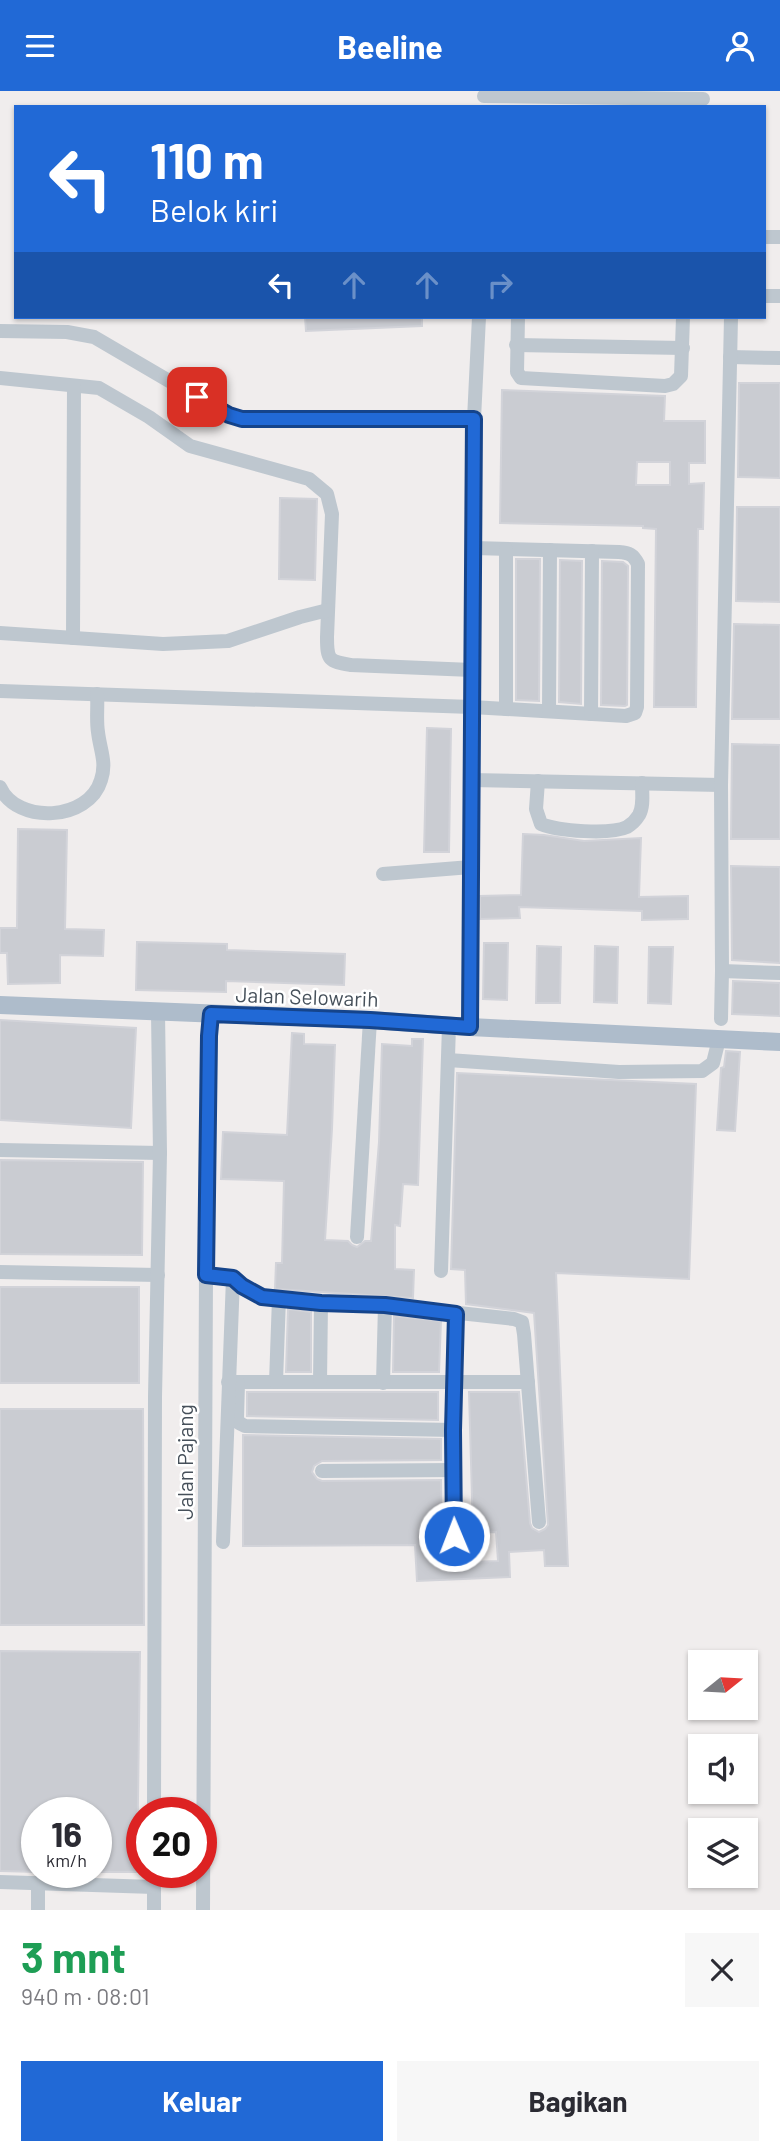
<!DOCTYPE html>
<html lang="id">
<head>
<meta charset="utf-8">
<style>
  body { margin:0; font-family:Barlow,sans-serif; background:#f7f7f7; color:#2b2b33; height:100vh; display:flex; flex-direction:column; font-size:26px; white-space:nowrap }
  * { box-sizing:border-box; margin:0 }
  p { font-size:23px; color:#7c7c81 }
  .icon { flex:none; width:38px; height:38px; fill:none; stroke:currentColor; stroke-width:2; stroke-linecap:round; stroke-linejoin:round }
  .map { position:relative; height:1819px; overflow:hidden }
  .drawer { display:flex; flex-direction:column; background:#fff; flex:1 }
  .drawer>* { flex:none }
  .guide { position:absolute; left:14px; top:14px; width:752px; height:214px; border-radius:0px; box-shadow:0 2px 5px #0004; background:#2169d6; color:#fff; overflow:hidden }
  .needle { width:46px; rotate:72deg }
  .tools { position:absolute; left:688px; top:1559px; display:grid; gap:14px }
  .tools a { display:grid; place-items:center; width:70px; height:70px; border-radius:0px; background:#fff; box-shadow:0 2px 5px #0004; font-size:35px }
  .speed { position:absolute; left:21px; top:1706px; display:flex; gap:14px; font-size:35px; font-weight:700; text-align:center }
  .speed>* { display:grid; place-content:center; width:91px; height:91px; border-radius:50%; background:#fff; box-shadow:0 2px 5px #0004; line-height:1 }
  .speed small { font-size:18px; font-weight:400 }
  .speed .limit { border:10px solid #d22; background:#fff; color:#111 }
  .pin { position:absolute; display:grid; place-items:center; width:60px; height:60px; color:#fff; margin:-30px; border-radius:14px; box-shadow:0 4px 10px #0006 }
  .me { position:absolute; width:77px; margin:-38px; rotate:359deg; stroke-linejoin:round; filter:drop-shadow(0 0 5px #0008) }
  .turn { display:flex; align-items:center; gap:24px; height:147px; padding:0 21px; font-size:32px }
  .turn .icon { width:91px; height:91px; stroke-width:2.5 }
  .turn b { display:block; font-size:49px; line-height:60px }
  .lanes { display:flex; align-items:center; height:66px; padding:0 21px; background:#0003; justify-content:center; gap:35px; direction:ltr }
  .lanes .off { opacity:.35 }
  .round { display:grid; place-items:center; flex:none; width:74px; height:74px; border-radius:0px; background:#f7f7f7 }
  .head { display:flex; align-items:center; justify-content:space-between; height:119px; padding:0 21px }
  h1 { font-size:42px; font-weight:700; line-height:52px; color:#1e9e55 }
  .action { display:flex; gap:14px; margin-top:auto; padding:14px 21px }
  .action a { flex:1; height:80px; border-radius:0px; background:#2169d6; color:#fff; font-size:28px; font-weight:700; line-height:80px; text-align:center }
  .action a+a { background:#f7f7f7; color:#2b2b33 }
  header { display:flex; justify-content:space-between; align-items:center; height:91px; padding:0 21px; background:#2169d6; color:#fff; font-size:32px; font-weight:700 }
  .map>svg:first-child { display:block }
  .building { fill:#caccd2; stroke:#d2d3d9; stroke-width:2; fill-rule:evenodd }
  .lines { fill:none; stroke-linecap:round; stroke-linejoin:round }
  .minor { stroke:#bec7cf; stroke-width:14 }
  .major { stroke:#aebccb; stroke-width:18 }
  .route-casing { stroke:#15448b; stroke-width:18 }
  .route { stroke:#2169d6; stroke-width:12 }
  .labels { text-anchor:middle; dominant-baseline:central; stroke-width:5; stroke-linejoin:round; paint-order:stroke }
  .street-label { font-size:21px; fill:#46505a; stroke:#fff }
</style>
</head>
<body>
<header><svg class="icon" aria-label="menu" viewBox="0 0 24 24"><path d="M4 6h16M4 12h16M4 18h16"/></svg>Beeline<svg class="icon" aria-label="person" viewBox="0 0 24 24"><circle cx="12" cy="8" r="4"/><path d="M4 21q1-7 8-7t8 7"/></svg></header>
<div class="map">
<svg width="780" height="1819" viewBox="0 0 780 1819">
  <rect width="100%" height="100%" fill="#f0eded"/>
  <g class="building">
    <path d="M305,226H422V235L306,240Z"/>
    <path d="M739,292H780V387L738,386Z"/>
    <path d="M502,299L665,305L664,330H705V372H689V393L704,392L703,438H698L696,616H654L656,438L643,437V435L500,432ZM637,371H670V394H636Z"/>
    <path d="M280,407L317,408L315,489L279,488Z"/>
    <path d="M737,416H780V511L736,510Z"/>
    <path d="M516,468H540L539,610L516,609Z"/>
    <path d="M560,469L582,470L581,613L559,611Z"/>
    <path d="M602,470L623,471L628,475L627,614L625,615L601,614Z"/>
    <path d="M734,533L780,534V628H732Z"/>
    <path d="M427,637L451,638L449,761H424Z"/>
    <path d="M732,653L780,654V748H731Z"/>
    <path d="M18,738L67,739L65,838L104,839L103,865L60,864V892L8,893L7,862H0V837H17Z"/>
    <path d="M523,743L544,744L584,750L641,747L639,806L688,805V828L642,829V820L519,816L520,827L480,828V805L521,804Z"/>
    <path d="M731,775L780,776V872L732,869Z"/>
    <path d="M137,851L227,853V859L345,863L344,894L226,890V901L136,899Z"/>
    <path d="M484,852H508L507,909L483,908Z"/>
    <path d="M537,855L561,856L560,912H536Z"/>
    <path d="M595,855L618,856L617,912L594,911Z"/>
    <path d="M649,856H673L671,913L648,912Z"/>
    <path d="M733,890L780,892V925L732,923Z"/>
    <path d="M0,929L136,937L131,1037L0,1029Z"/>
    <path d="M292,942L304,943V953L335,954L332,1038L325,1149L348,1150L352,1154L357,1156L365,1150H371L379,1051L382,953L412,955V948H423L418,1094L403,1093L400,1135L395,1134V1178L414,1179L413,1207L275,1198L276,1172H282L284,1090L221,1088L223,1041L287,1044Z"/>
    <path d="M726,960L740,961L735,1040L717,1039L721,977L724,976Z"/>
    <path d="M457,982L696,993L689,1188L556,1182L568,1475H545L544,1459L509,1461L510,1486L417,1490L415,1454L243,1455V1344L441,1348V1369L322,1370L314,1375L312,1381L317,1388L322,1390L441,1389L442,1472L498,1470L496,1441L473,1442L469,1301H519L530,1432L532,1437L539,1441L545,1438L548,1434L534,1222L466,1213L465,1179L451,1178Z"/>
    <path d="M0,1069L143,1071L142,1164L0,1163Z"/>
    <rect x="0" y="1196" width="139" height="96"/>
    <path d="M288,1218L311,1221V1281H286Z"/>
    <path d="M394,1225L441,1230L439,1281H393Z"/>
    <path d="M247,1301H438V1329L247,1325Z"/>
    <path d="M0,1318H143L144,1534H0Z"/>
    <path d="M0,1560L140,1561L137,1781H96V1722H37V1781L0,1780Z"/>
  </g>
  <g class="lines">
    <g class="minor">
      <path d="M484,5L703,8"/>
      <path d="M765,146H780"/>
      <path d="M765,205H780"/>
      <path d="M518,226L517,281L521,287L665,295L673,293L681,285L683,226"/>
      <path d="M0,240L67,241L94,246L217,318L241,328H474L470,936"/>
      <path d="M516,254L683,257"/>
      <path d="M730,266L780,267"/>
      <path d="M0,287L99,297L149,326L190,355L309,388L327,403L332,423L327,546C327,570 329,570 351,574L472,579"/>
      <path d="M474,328L479,226"/>
      <path d="M0,542L163,553L228,550L300,526L328,519"/>
      <path d="M73,547L74,295"/>
      <path d="M0,600L472,616L626,625L635,622L637,616L638,473C633,463 629,462 619,461L474,457"/>
      <path d="M506,618V458"/>
      <path d="M549,620L550,459"/>
      <path d="M591,623L592,460"/>
      <path d="M471,689L721,694"/>
      <path d="M538,690L536,718L541,733C558,740 610,744 627,736C632,733 636,729 639,724C644,715 642,703 642,692"/>
      <path d="M0,696C17,734 89,730 101,689C107,671 100,659 98,641C96,629 98,616 97,603"/>
      <path d="M383,783L471,776"/>
      <path d="M722,880L780,882"/>
      <path d="M721,928L722,880L721,694L731,226"/>
      <path d="M448,969L619,981L702,980L713,972L719,948"/>
      <path d="M0,1059L160,1062"/>
      <path d="M357,1146L370,929"/>
      <path d="M441,1180L449,935"/>
      <path d="M0,1181L158,1184"/>
      <path d="M206,1184L233,1187L242,1195L262,1206L321,1212L385,1214L514,1228L522,1231L524,1243L539,1431"/>
      <path d="M228,1291H528"/>
      <path d="M276,1291L279,1207"/>
      <path d="M320,1291L321,1212"/>
      <path d="M238,1292L237,1327L239,1332L245,1335L453,1339"/>
      <path d="M383,1292L385,1214"/>
      <path d="M322,1380L453,1379"/>
      <path d="M454,1445L453,1339L456,1223"/>
      <path d="M223,1451L233,1187"/>
      <path d="M154,1722L155,1306L160,1062L158,922"/>
      <path d="M154,1782V1819"/>
      <path d="M0,1791L154,1796"/>
      <path d="M38,1819V1792"/>
      <path d="M203,1819L206,1184L211,923"/>
    </g>
    <path class="major" d="M0,914L370,929L470,936L780,951"/>
  </g>
  <g class="lines">
    <defs>
      <path id="route" d="M197,306L229,324L242,328H474L470,936L370,929L211,923L209,945L206,1184L233,1187L242,1195L262,1206L321,1212L385,1214L456,1223L453,1339L454,1445"/>
    </defs>
    <use href="#route" class="route-casing"/>
    <use href="#route" class="route"/>
  </g>
  <g class="labels">
    <g class="street-label">
      <text transform="translate(307 905) rotate(2)">Jalan Selowarih</text>
      <text transform="translate(184 1371) rotate(-90)">Jalan Pajang</text>
    </g>
  </g>
</svg>
<div class="tools">
<a><svg class="needle" viewBox="-14 -14 28 28"><path d="M0-13l5 13h-10z" fill="#e53935"/><path d="M0 13l5-13h-10z" fill="#7c7c81"/></svg></a>
<a><svg class="icon" aria-label="sound" viewBox="0 0 24 24"><path d="M4 9h4l5-4v14l-5-4H4zM17 9q2 3 0 6"/></svg></a>
<a><svg class="icon" aria-label="layers" viewBox="0 0 24 24"><path d="M12 4l9 5-9 5-9-5zM3 14l9 5 9-5"/></svg></a>
</div>
<div class="speed"><div>16<small>km/h</small></div><div class="limit">20</div></div>
<div class="pin" style="left:197px;top:306px;background:#d93025"><svg class="icon" aria-label="arrive" viewBox="0 0 24 24"><path d="M6 21V4h12l-3 4 3 4H6"/></svg></div>
<svg class="me" style="left:454px;top:1445px" viewBox="-20 -20 40 40"><circle r="17" fill="#2169d6" stroke="#fff" stroke-width="3"/><path d="M0-11L8 9 0 5-8 9z" fill="#fff"/></svg>
<div class="guide">
<div class="turn"><svg class="icon" aria-label="left" viewBox="0 0 24 24"><path d="M17 20v-9H6M10 6l-5 5 5 5"/></svg><div><b>110 m</b>Belok kiri</div></div>
<div class="lanes"><svg class="icon" aria-label="left" viewBox="0 0 24 24"><path d="M17 20v-9H6M10 6l-5 5 5 5"/></svg><svg class="icon off" aria-label="ahead" viewBox="0 0 24 24"><path d="M12 20V5M6 11l6-6 6 6"/></svg><svg class="icon off" aria-label="ahead" viewBox="0 0 24 24"><path d="M12 20V5M6 11l6-6 6 6"/></svg><svg class="icon off" aria-label="right" viewBox="0 0 24 24"><path d="M7 20v-9h11M14 6l5 5-5 5"/></svg></div>
</div>
</div>
<section class="drawer">
<div class="head"><div><h1>3 mnt</h1><p>940 m · 08:01</p></div><a class="round"><svg class="icon" aria-label="close" viewBox="0 0 24 24"><path d="M6 6l12 12M18 6L6 18"/></svg></a></div>
<div class="action"><a>Keluar</a><a>Bagikan</a></div>
</section>
</body>
</html>
